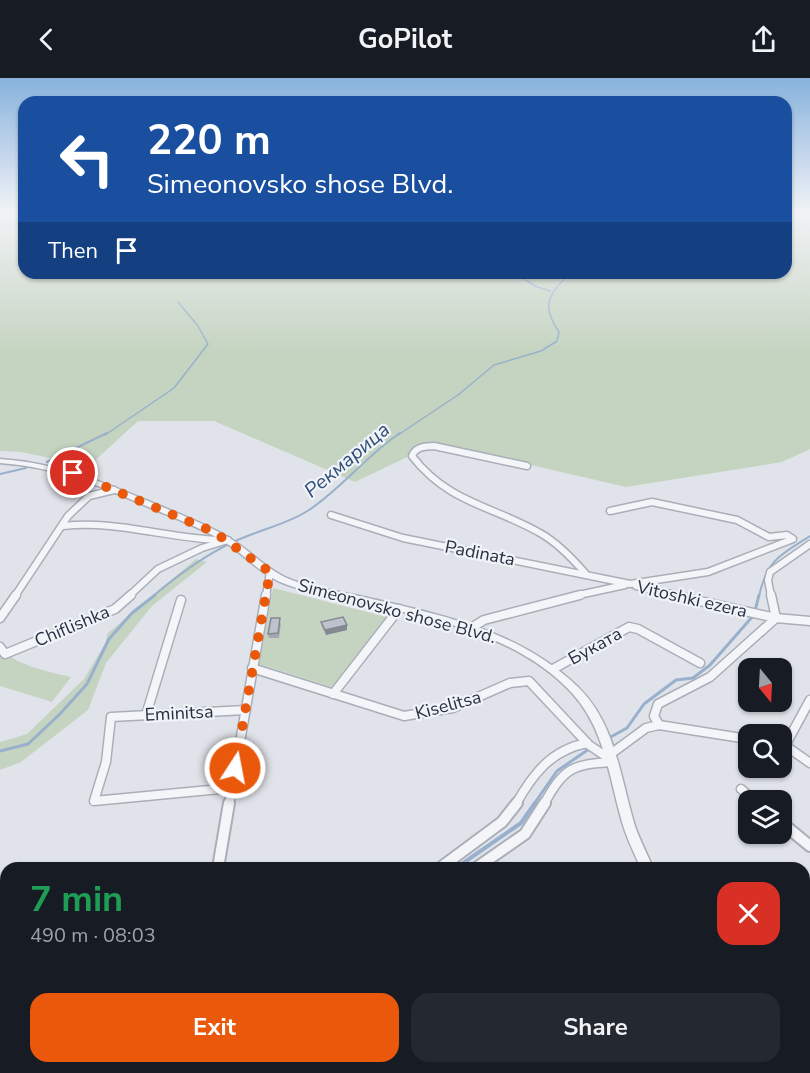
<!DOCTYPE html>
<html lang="en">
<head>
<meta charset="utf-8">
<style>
  body { margin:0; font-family:"Nunito Sans",sans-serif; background:#242831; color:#f1f3f6; height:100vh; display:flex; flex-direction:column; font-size:22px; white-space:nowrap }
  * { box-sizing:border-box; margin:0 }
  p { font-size:20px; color:#9ea1a6 }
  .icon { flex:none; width:33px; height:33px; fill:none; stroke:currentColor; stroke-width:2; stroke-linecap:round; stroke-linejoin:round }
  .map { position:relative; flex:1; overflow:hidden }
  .sheet { position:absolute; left:0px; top:784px; width:810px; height:212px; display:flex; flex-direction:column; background:#171b24; border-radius:18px 18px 0 0; box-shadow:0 2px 4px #0004 }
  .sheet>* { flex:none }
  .hud { position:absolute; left:18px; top:18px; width:774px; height:183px; border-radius:18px; box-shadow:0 2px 4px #0004; background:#1a4fa0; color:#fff; overflow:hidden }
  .needle { width:39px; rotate:162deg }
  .fabs { position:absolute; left:738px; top:580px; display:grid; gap:12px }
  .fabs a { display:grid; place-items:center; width:54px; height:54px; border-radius:12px; background:#171b24; box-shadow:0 2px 4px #0004; font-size:30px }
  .pin { position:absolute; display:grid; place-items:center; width:51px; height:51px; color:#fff; margin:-26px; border:3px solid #fff; border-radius:50%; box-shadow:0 2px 6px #0007 }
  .me { position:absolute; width:66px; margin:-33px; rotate:11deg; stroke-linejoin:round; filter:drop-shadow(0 0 4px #0008) }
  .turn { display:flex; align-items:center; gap:21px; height:126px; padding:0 30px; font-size:27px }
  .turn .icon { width:78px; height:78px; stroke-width:2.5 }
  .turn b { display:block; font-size:42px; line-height:51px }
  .then { display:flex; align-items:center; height:57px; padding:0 30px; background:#0003; gap:12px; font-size:22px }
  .round { display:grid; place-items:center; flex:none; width:63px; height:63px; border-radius:18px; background:#242831 }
  .summary { display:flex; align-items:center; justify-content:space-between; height:102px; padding:0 30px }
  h1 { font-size:36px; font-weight:700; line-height:45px; color:#1e9e55 }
  .button { display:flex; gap:12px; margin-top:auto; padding:12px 30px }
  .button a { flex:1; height:69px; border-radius:18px; background:#ea580c; color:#fff; font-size:24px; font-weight:700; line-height:69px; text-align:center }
  .button a+a { background:#242831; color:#f1f3f6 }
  header { display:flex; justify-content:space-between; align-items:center; height:78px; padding:0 30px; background:#171b24; font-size:27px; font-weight:700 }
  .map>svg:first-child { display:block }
  .green { fill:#c5d4c1 }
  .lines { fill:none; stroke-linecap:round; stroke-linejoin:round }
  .stream-far3 { stroke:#99b0cc; stroke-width:1.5 }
  .stream-far2 { stroke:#99b0cc; stroke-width:2 }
  .stream-far1 { stroke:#99b0cc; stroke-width:3 }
  .stream { stroke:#99b0cc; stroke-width:4 }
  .minor-far2-casing { stroke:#a9aeb8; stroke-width:9 }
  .minor-far1-casing { stroke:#a9aeb8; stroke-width:11 }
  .minor-casing { stroke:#a9aeb8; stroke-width:14 }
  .tertiary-casing { stroke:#a9aeb8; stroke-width:3 }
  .minor-far2 { stroke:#f3f5f8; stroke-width:6 }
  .minor-far1 { stroke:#f3f5f8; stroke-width:8 }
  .minor { stroke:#f3f5f8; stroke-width:10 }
  .tertiary { fill:#f3f5f8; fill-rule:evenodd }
  .wall { fill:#a3a7b0 }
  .shaded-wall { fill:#848890 }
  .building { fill:#bdc2cd; stroke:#848890; stroke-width:1.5 }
  .route { stroke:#ea580c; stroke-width:10; stroke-dasharray:0 18 }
  .labels { text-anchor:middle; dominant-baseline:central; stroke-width:4.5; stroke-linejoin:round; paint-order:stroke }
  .street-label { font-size:18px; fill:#283042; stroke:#f0f3f7 }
  .water-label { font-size:20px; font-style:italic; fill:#2f4d78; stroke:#f0f3f7 }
</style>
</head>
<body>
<header><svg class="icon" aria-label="back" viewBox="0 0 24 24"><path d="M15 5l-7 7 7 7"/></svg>GoPilot<svg class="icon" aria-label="share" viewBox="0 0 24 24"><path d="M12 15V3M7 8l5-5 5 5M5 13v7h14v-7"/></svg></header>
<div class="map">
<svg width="810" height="995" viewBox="0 0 810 995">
  <rect width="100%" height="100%" fill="#e0e4ea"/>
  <g class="green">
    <path d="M0,134H24V195H786V134H810V371L782,384L626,409L448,368L426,370L355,404L214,343H138L89,388L21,374L0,373Z"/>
    <path d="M196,481L207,484L152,528L106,585L88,632L21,684L0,692V664L27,656L84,601L106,564L107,556Z"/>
    <path d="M273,510L387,539L332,609L259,586Z"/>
    <path d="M0,569C13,587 50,594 71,599L52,624L0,608Z"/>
    <path d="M216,990H293L290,995H210Z"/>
  </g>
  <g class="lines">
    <g class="stream-far3">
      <path d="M515,195L535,208L550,213"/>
      <path d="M105,357L174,310L208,266L198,248L178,224"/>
      <path d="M398,357L458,317L494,287L541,273L557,263L559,254C540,226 549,217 570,195"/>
    </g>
    <g class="stream-far2">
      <path d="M47,384L107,355"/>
      <path d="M0,396L26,390"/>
      <path d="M153,518C182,494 214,470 250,457C270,449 291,444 309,432C342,410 367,377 400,355"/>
      <path d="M759,518C767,482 780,477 810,458"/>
    </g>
    <g class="stream-far1">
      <path d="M755,533L759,517"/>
      <path d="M607,661L627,650L644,626L676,602L693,600L710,587L753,538"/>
      <path d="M0,673L28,666L59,637L87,606L109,561L132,535L155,517"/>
      <path d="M534,726L557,693L589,671"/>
    </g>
    <g class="stream">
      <path d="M456,790L521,745L535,725"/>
      <path d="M266,995L271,990"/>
    </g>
    <defs>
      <g id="minor-far2">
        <path d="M527,388L434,368C425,369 416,368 412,378C448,425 493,428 540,455C558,465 572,480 585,495"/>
        <path d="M331,437L403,460L630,506L708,494L793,461L787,457L769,459L737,442L652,424L610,433"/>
        <path d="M63,448C116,442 166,460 219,462"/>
        <path d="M636,508L680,518"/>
        <path d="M15,518L68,438L89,418L114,412"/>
        <path d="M129,518L158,491L202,470L228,462"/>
        <path d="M266,518L270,494"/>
        <path d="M574,518L625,507"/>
        <path d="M771,518L768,502L770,494L810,466"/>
      </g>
      <g id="minor-far1">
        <path d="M673,517L776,540L810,543"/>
        <path d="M0,540L16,517"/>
        <path d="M471,550L484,542L580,517"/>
        <path d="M0,569L5,576L115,531L131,517"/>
        <path d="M252,590L404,638L453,630L510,605L529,603L589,667L613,683"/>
        <path d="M553,591L629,549L638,551L700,585"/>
        <path d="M333,616L399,531"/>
        <path d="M146,637L181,522"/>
        <path d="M659,647L654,638L658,626L710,599L776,540L771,517"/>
        <path d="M783,666L810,685"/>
        <path d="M786,666L810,622"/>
        <path d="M612,675L646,650L659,647L748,661"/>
        <path d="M231,710L94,723L106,684L111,639L246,632"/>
        <path d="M741,711L755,723"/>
        <path d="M229,726L266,517"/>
        <path d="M516,726C533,696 551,672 587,665"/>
        <path d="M544,726C564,690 572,686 613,684"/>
      </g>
      <g id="minor">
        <path d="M782,745L810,768"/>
        <path d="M218,790L229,725"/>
        <path d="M440,790L502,744L517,725"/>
        <path d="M476,790L525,756L545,725"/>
        <path d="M804,814L810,810"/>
        <path d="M0,964L6,960"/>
        <path d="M804,974L810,966"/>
        <path d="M315,990L321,995"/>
        <path d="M802,990L805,995"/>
        <path d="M194,995L197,990"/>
        <path d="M786,995L790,990"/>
      </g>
      <g id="tertiary">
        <path d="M0,381C58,385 106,405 160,428C182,437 205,446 226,458C248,470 265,491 289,501C311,510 336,513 359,518C437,536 518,551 578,609C615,645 620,697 634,745C639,761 647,775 653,790H641C634,775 627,761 622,744C609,699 605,651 572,615C515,554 428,540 350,522C327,517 302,513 280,504C258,494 242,474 221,462C199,449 174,440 151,430C100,408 57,389 0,385Z"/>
        <path d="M804,935L810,937V953L804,951Z"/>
      </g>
    </defs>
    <use href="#minor-far2" class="minor-far2-casing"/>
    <use href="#minor-far1" class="minor-far1-casing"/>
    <use href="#minor" class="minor-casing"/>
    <use href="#tertiary" class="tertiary-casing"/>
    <use href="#minor-far2" class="minor-far2"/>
    <use href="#minor-far1" class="minor-far1"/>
    <use href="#minor" class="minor"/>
    <use href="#tertiary" class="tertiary"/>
  </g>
  <g class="wall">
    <path d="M321,544L347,547V552L326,557L322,549Z"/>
    <path d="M281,545L279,560H269L268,556Z"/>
  </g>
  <path class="shaded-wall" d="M347,547V552L326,557L325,552Z"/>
  <g class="building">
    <path d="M343,539L347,547L325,552L321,544Z"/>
    <path d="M271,540H280L278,555L268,556Z"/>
  </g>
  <linearGradient id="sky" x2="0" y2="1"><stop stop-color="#88b2dd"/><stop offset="0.49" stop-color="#f1f3f6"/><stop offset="1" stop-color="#f1f3f6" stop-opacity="0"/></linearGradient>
  <rect width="810" height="274" fill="url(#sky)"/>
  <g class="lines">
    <path class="route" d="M73,395L214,454L270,494L235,690"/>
  </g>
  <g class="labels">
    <g class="street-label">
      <text transform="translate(480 475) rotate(11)">Padinata</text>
      <text transform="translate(692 521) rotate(13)">Vitoshki ezera</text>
      <text transform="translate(397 533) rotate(15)">Simeonovsko shose Blvd.</text>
      <text transform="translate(72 548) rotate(-23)">Chiflishka</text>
      <text transform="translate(595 568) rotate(-29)">Буката</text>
      <text transform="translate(448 627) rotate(-15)">Kiselitsa</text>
      <text transform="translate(179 635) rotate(-3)">Eminitsa</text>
    </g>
    <g class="water-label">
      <text transform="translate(347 382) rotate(-40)">Рекмарица</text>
    </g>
  </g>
</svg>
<div class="fabs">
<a><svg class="needle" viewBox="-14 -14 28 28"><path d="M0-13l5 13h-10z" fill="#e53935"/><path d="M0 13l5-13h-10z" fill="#9ea1a6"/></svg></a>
<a><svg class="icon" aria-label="search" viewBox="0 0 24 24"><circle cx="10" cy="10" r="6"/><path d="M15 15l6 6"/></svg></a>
<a><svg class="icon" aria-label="layers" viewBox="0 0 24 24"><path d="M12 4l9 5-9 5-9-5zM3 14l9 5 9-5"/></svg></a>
</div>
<div class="pin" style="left:73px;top:395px;background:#d93025"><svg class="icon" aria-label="arrive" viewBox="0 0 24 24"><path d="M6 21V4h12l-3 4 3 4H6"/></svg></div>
<svg class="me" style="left:235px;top:690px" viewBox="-20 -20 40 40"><circle r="17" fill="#ea580c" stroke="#fff" stroke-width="3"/><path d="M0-11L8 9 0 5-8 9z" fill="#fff"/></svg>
<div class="hud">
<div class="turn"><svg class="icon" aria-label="left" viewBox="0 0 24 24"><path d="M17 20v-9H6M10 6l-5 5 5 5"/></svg><div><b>220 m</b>Simeonovsko shose Blvd.</div></div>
<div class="then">Then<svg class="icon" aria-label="arrive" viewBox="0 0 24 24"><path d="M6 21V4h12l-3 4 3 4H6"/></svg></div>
</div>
<section class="sheet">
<div class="summary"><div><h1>7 min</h1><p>490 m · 08:03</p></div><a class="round" style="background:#d93025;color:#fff"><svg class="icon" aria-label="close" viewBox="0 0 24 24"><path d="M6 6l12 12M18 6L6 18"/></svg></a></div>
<div class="button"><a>Exit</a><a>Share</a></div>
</section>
</div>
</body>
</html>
